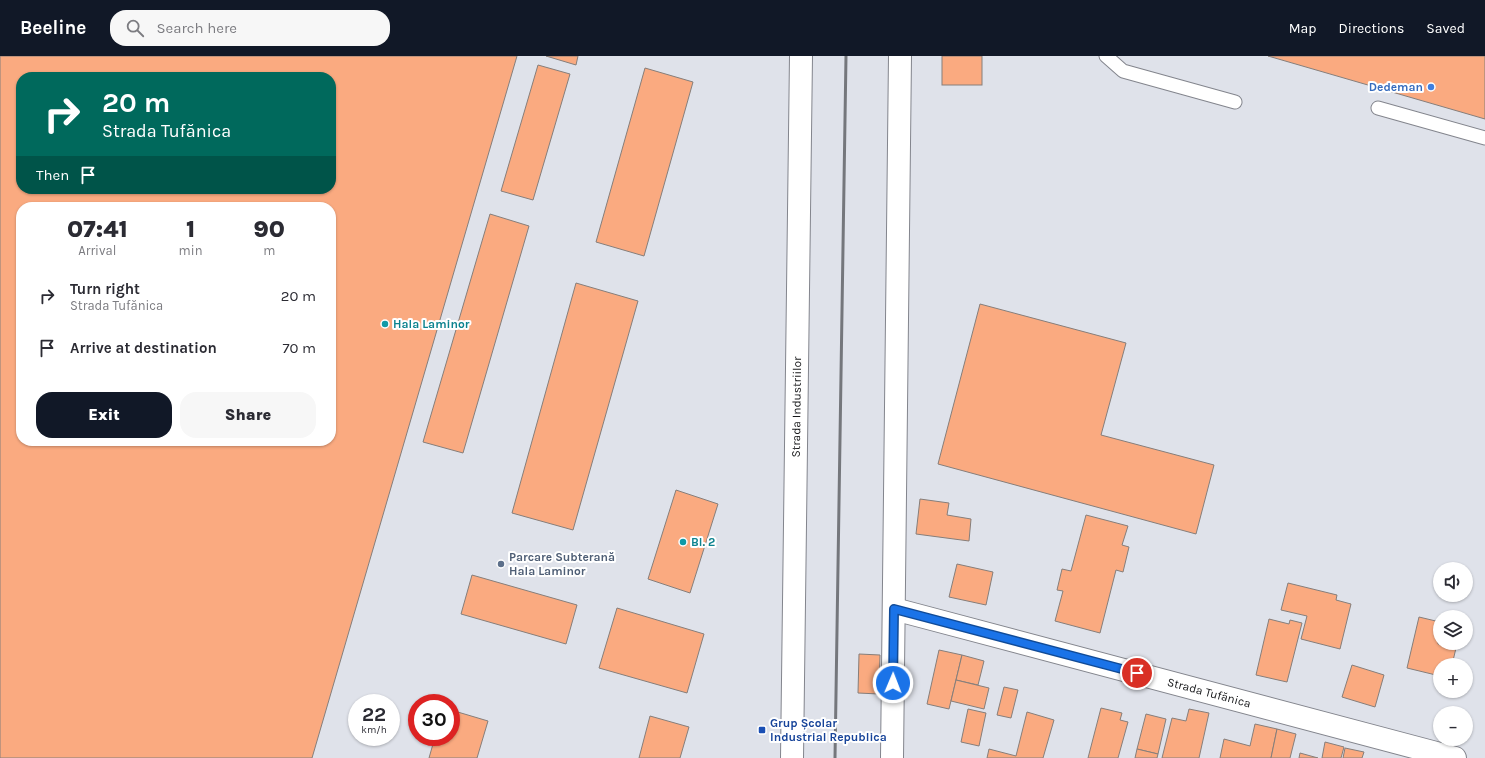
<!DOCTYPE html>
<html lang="en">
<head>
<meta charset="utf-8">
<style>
  body { margin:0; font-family:Karla,sans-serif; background:#f7f7f7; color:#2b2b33; height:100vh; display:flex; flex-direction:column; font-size:15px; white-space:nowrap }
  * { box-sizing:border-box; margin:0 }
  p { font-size:13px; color:#7c7c81 }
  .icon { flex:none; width:22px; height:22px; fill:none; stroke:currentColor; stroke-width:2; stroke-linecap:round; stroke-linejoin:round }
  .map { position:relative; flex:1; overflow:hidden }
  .side { position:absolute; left:16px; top:146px; width:320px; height:244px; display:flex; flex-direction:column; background:#fff; border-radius:16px; box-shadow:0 1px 3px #0004 }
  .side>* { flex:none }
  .top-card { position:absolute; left:16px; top:16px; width:320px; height:122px; border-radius:16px; box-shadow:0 1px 3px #0004; background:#00695c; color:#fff; overflow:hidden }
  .tools { position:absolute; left:1433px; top:506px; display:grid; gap:8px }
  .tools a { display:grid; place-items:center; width:40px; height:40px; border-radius:50%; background:#fff; box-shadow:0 1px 3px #0004; font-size:20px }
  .speed { position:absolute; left:348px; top:638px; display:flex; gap:8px; font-size:20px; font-weight:700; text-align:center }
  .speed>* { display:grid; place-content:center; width:52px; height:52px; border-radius:50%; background:#fff; box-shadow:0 1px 3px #0004; line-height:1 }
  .speed small { font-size:10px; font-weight:400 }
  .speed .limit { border:6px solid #d22; background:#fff; color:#111 }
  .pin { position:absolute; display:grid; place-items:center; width:34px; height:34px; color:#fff; margin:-17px; border:2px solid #fff; border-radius:50%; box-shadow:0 1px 4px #0007 }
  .me { position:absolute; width:44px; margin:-22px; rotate:1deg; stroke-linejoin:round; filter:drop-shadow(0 0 3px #0008) }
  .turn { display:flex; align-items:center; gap:14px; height:84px; padding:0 20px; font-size:18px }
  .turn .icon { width:52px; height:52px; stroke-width:2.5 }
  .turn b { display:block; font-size:28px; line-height:34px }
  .then { display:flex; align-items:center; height:38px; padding:0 20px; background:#0003; gap:8px; font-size:15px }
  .eta { display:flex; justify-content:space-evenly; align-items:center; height:68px; text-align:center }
  .eta b { font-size:24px; font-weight:800; line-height:28px }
  .primary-button { display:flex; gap:8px; margin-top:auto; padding:8px 20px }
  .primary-button a { flex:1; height:46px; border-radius:16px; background:#111827; color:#fff; font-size:16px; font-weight:800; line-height:46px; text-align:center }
  .primary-button a+a { background:#f7f7f7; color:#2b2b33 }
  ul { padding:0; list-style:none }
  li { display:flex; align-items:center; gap:12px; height:52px; padding:0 20px }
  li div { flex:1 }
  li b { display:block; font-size:15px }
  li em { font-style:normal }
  header { display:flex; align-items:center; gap:24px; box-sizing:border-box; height:56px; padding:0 20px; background:#111827; color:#fff }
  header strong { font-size:19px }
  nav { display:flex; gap:22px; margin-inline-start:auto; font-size:14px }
  .search { width:280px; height:36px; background:#f7f7f7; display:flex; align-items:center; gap:10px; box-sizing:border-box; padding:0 14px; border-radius:16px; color:#7c7c81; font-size:15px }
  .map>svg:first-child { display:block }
  .building { fill:#faaa80; stroke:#867e7a; fill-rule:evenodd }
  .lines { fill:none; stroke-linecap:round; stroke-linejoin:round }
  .service-casing { stroke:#83858d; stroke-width:15 }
  .minor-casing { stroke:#83858d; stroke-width:24 }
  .secondary-casing { stroke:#83858d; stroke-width:24 }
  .service { stroke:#fff; stroke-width:13 }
  .minor { stroke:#fff; stroke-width:22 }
  .secondary { stroke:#fff; stroke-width:22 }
  .rail { stroke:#75777c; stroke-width:3 }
  .route-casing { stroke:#114b97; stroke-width:10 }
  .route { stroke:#1a73e8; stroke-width:7 }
  .shop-dot { fill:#3f7fe0; stroke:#fff; stroke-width:1.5 }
  .culture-dot { fill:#0f9aa8; stroke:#fff; stroke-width:1.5 }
  .service-dot { fill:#5c6f8a; stroke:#fff; stroke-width:1.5 }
  .transit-dot { fill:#1a4fb4; stroke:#fff; stroke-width:1.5 }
  .labels { text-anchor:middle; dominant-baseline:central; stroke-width:4; stroke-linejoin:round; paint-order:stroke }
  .shop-label { font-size:12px; font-weight:bold; fill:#366cbe; stroke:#fff; text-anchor:end }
  .culture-label { font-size:12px; font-weight:bold; fill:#0d838f; stroke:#fff; text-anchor:start }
  .street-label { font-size:12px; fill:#151618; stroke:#fff }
  .service-label { font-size:12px; font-weight:bold; fill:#4e5e75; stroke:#fff; text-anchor:start }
  .transit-label { font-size:12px; font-weight:bold; fill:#164399; stroke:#fff; text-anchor:start }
</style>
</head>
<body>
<header>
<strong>Beeline</strong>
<div class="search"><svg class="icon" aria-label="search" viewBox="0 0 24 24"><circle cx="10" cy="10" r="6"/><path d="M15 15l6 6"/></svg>Search here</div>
<nav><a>Map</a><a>Directions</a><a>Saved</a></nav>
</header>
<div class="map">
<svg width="1485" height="702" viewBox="0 0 1485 702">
  <rect width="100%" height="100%" fill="#dfe2ea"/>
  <g class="building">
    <path d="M0,0H517L312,702H0ZM21,21H331V133H21ZM21,151H331V385H21Z"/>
    <path d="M546,0H578L576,9Z"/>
    <rect x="942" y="0" width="40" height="29"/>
    <path d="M1268,0H1485V63Z"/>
    <path d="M538,9L570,18L533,144L501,135Z"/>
    <path d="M645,12L693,26L644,200L596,186Z"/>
    <path d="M490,158L529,170L463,397L423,386Z"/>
    <path d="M576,227L638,245L573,474L512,457Z"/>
    <path d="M980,248L1126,287L1101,379L1214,409L1196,478L938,408Z"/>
    <path d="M676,434L718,448L690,537L648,523Z"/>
    <path d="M920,443L949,447L947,459L971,463L969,485L916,478Z"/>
    <path d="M1086,459L1128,470L1122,489L1129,491L1123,516L1116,514L1100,577L1055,565L1063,535L1057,534L1062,513L1071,515Z"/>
    <path d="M957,508L993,516L986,549L949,541Z"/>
    <path d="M472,519L577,549L566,588L461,558Z"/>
    <path d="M1288,527L1337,539L1336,544L1351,548L1340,593L1301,583L1307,560L1281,554Z"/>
    <path d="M617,552L704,578L687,637L599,612Z"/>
    <path d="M1419,561L1440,566L1438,588L1456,592L1452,609H1440V620L1407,612Z"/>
    <path d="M1269,563L1289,568L1290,564L1302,567L1287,626L1256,619Z"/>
    <path d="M939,594L962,599L949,653L927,648Z"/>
    <path d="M859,598L880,599L879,638L858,637Z"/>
    <path d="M962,599L984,605L978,629L956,624Z"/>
    <path d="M1352,609L1384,619L1375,651L1342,641Z"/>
    <path d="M956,624L989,632L984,653L951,645Z"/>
    <path d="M1004,631L1018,634L1011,662L997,659Z"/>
    <path d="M1101,652L1122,657L1120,664L1128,666L1118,702H1088Z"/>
    <path d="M968,653L986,657L979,690L961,686Z"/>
    <path d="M1189,653L1209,657L1199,702H1162L1172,662L1186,665Z"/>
    <path d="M451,654L488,665L477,702H429L435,681H451Z"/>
    <path d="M1027,656L1054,664L1043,702H987L989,693L1016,700Z"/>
    <path d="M1146,658L1166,663L1158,698L1137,693Z"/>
    <path d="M650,660L689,671L680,702H639Z"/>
    <path d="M1255,668L1277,673L1271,702H1220L1224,683L1250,690Z"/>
    <path d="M1277,673L1296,678L1290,702H1271Z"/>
    <path d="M1325,686L1344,691L1341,702H1322Z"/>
    <path d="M1345,692L1364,696L1362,702H1343Z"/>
    <path d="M1137,693L1158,698L1157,702H1135Z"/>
    <path d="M1300,697L1318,702H1299Z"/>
  </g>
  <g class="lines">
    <defs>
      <g id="service">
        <path d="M1106,0L1123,15L1235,46"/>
        <path d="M1378,52L1485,82"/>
      </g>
      <g id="minor">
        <path id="s1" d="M894,553L1455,702"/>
        <path d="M892,702L900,0"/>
      </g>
      <g id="secondary">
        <path id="s2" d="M792,702L801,0"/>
      </g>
    </defs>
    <use href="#service" class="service-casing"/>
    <use href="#minor" class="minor-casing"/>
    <use href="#secondary" class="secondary-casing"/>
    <use href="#service" class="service"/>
    <use href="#minor" class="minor"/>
    <use href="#secondary" class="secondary"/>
    <path class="rail" d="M835,702L846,0"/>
  </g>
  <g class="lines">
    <defs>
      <path id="route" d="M893,627L894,553L1137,617"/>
    </defs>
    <use href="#route" class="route-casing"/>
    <use href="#route" class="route"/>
  </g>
  <circle class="shop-dot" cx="1431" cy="31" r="4"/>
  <g class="culture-dot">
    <circle cx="385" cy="268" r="4"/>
    <circle cx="683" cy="486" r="4"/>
  </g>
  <circle class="service-dot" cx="501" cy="508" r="4"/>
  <rect class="transit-dot" x="758" y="670" width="8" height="8" rx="2"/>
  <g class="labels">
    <g class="shop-label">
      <text x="1423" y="31">Dedeman</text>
    </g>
    <g class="culture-label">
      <text x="393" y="268">Hala Laminor</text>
      <text x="691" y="486">Bl. 2</text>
    </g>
    <g class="street-label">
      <text stroke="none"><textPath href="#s2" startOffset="351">Strada Industriilor</textPath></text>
      <text stroke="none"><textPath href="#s1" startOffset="326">Strada Tufănica</textPath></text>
    </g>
    <g class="service-label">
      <text x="509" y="501">Parcare Subterană<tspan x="509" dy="14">Hala Laminor</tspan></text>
    </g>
    <g class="transit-label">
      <text x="770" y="667">Grup Școlar<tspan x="770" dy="14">Industrial Republica</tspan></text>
    </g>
  </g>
</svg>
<div class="tools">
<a><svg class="icon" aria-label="sound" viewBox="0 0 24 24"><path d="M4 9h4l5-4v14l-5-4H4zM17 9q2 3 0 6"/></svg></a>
<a><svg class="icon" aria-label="layers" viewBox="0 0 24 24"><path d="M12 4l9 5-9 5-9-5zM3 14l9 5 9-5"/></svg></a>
<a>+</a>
<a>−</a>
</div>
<div class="speed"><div>22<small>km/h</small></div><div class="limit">30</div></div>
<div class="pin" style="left:1137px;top:617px;background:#d93025"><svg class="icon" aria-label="arrive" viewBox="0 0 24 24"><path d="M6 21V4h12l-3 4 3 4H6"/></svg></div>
<svg class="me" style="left:893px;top:627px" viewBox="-20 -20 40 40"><circle r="17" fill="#1a73e8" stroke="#fff" stroke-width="3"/><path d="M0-11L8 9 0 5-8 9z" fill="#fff"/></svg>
<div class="top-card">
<div class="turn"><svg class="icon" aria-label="right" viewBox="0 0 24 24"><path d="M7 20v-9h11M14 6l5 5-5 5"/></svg><div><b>20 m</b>Strada Tufănica</div></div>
<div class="then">Then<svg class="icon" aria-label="arrive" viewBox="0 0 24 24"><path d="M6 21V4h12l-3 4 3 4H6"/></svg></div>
</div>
<section class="side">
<div class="eta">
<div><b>07:41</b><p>Arrival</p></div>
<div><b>1</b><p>min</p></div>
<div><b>90</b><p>m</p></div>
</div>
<ul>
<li><svg class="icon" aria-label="right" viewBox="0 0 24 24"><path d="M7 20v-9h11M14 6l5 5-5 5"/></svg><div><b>Turn right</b><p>Strada Tufănica</p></div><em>20 m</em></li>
<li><svg class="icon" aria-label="arrive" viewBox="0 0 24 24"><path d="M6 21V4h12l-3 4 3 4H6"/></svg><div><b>Arrive at destination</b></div><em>70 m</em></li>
</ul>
<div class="primary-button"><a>Exit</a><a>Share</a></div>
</section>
</div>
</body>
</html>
